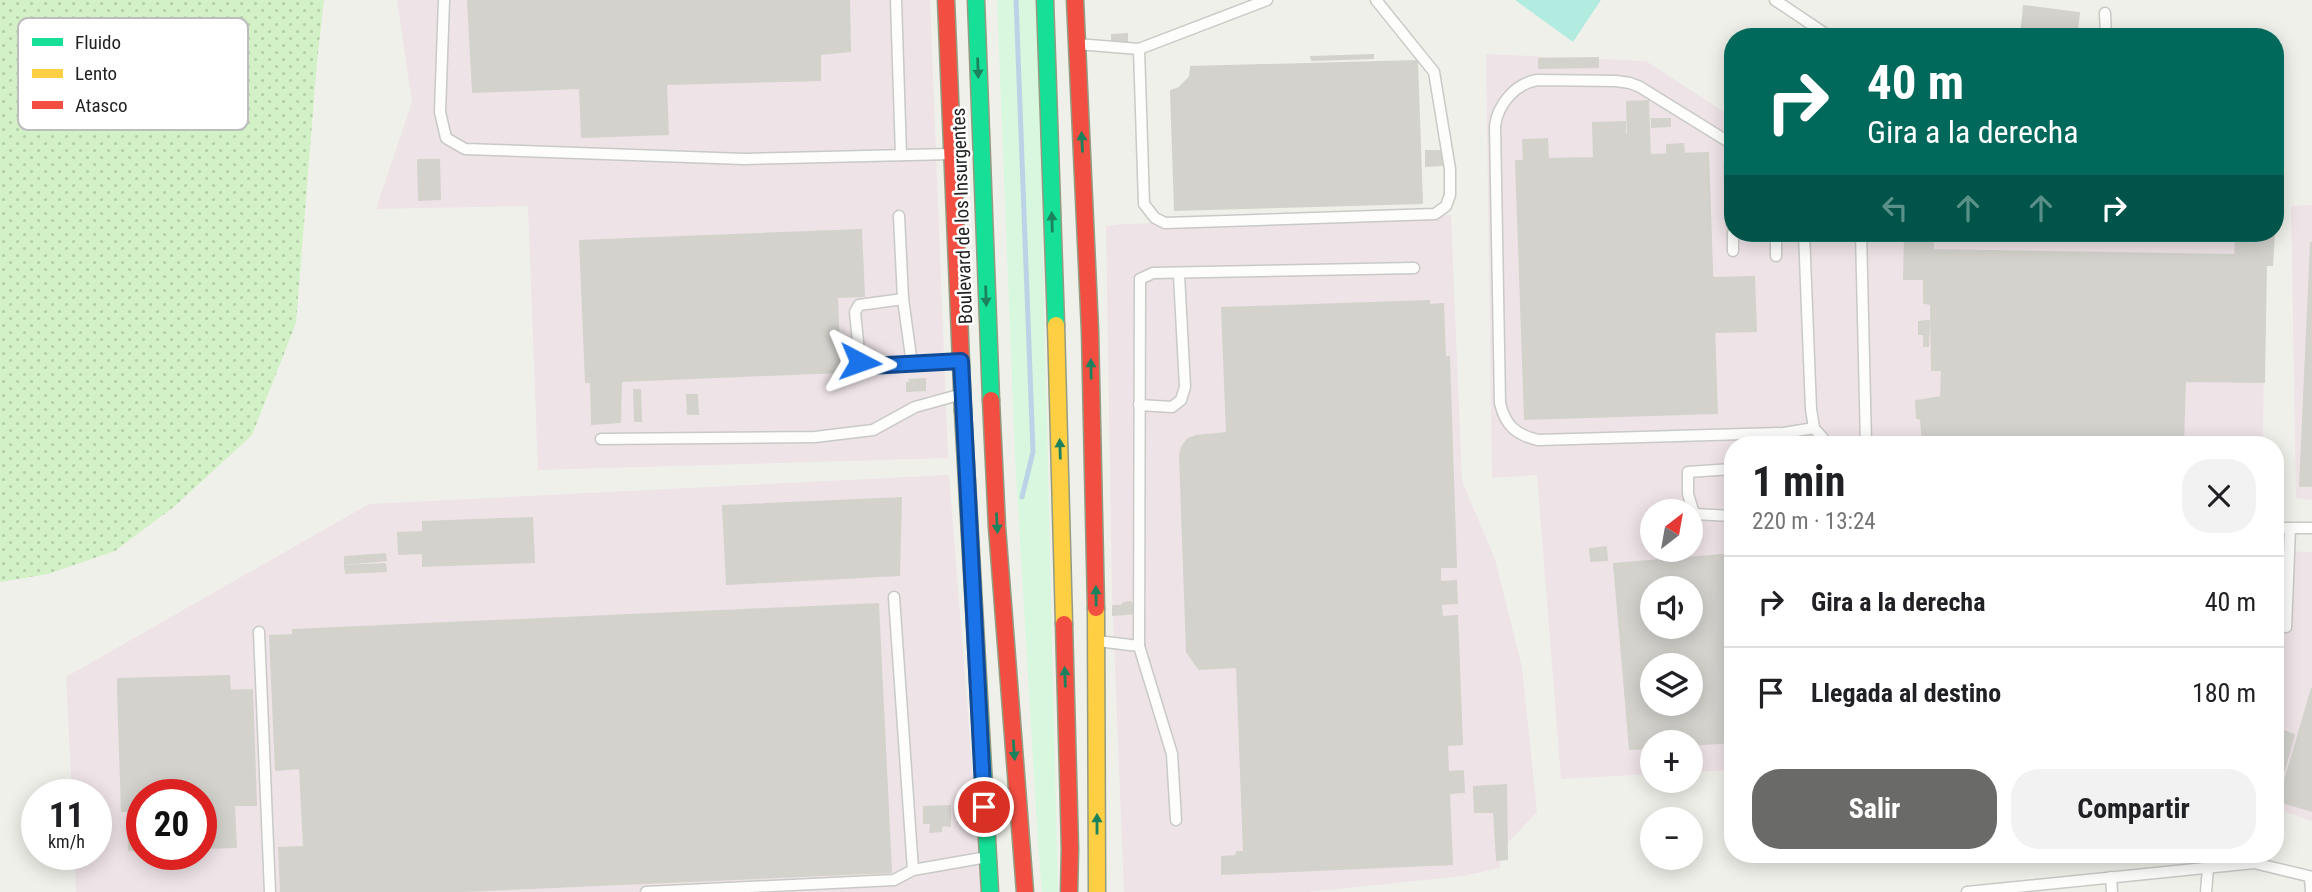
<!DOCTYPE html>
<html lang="es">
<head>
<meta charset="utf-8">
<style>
  body { margin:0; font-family:"Roboto Condensed",sans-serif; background:#f2f2f2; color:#202124; height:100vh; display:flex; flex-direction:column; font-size:26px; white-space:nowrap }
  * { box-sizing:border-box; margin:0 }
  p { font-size:23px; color:#757577 }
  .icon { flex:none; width:38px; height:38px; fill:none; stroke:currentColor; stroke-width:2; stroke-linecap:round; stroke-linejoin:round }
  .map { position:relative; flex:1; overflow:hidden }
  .drawer { position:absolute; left:1724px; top:436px; width:560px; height:427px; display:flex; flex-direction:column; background:#fff; border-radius:28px; box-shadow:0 4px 18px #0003 }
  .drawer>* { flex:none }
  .banner { position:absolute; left:1724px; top:28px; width:560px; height:214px; border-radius:28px; box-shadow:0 4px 18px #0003; background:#00695c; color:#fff; overflow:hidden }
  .needle { width:46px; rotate:31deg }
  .controls { position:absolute; left:1640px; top:499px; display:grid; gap:14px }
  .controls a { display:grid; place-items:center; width:63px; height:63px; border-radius:50%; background:#fff; box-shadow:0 4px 18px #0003; font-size:35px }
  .speed { position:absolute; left:21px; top:779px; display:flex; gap:14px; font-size:35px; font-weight:700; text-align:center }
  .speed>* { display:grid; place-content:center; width:91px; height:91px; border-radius:50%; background:#fff; box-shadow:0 4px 18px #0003; line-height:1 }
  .speed small { font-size:18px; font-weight:400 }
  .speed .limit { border:10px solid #d22; background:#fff; color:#111 }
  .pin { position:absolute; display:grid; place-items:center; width:60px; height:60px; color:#fff; margin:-30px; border:4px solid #fff; border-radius:50%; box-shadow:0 2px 7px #0007 }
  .me { position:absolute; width:77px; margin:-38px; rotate:94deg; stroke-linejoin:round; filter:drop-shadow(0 0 5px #0008) }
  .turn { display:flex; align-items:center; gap:24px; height:147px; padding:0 28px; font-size:32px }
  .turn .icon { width:91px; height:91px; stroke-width:2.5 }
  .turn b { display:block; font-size:49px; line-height:60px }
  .lanes { display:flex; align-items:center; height:66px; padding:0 28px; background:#0003; justify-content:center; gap:35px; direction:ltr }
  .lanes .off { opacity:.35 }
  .round { display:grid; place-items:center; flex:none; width:74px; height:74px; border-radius:28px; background:#f2f2f2 }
  .overview { display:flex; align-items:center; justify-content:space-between; height:119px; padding:0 28px }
  h1 { font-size:42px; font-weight:700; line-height:52px }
  .cta { display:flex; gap:14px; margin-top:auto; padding:14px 28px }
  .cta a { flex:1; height:80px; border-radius:28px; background:#6a6a68; color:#fff; font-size:28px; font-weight:700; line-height:80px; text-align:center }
  .cta a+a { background:#f2f2f2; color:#202124 }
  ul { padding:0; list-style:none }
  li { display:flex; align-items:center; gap:21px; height:91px; padding:0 28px; border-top:2px solid #e0e0e0 }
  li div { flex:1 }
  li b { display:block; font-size:26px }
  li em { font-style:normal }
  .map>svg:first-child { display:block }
  .industrial { fill:#eee3e7; fill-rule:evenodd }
  .grass { fill:url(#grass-dots) }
  .park { fill:#d7f8df }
  .pitch { fill:#b2ece1 }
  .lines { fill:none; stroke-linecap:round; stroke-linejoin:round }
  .stream { stroke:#bbd3e6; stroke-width:5 }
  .building { fill:#d3d2cd; stroke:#d3d2cb; stroke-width:2; fill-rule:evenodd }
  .lane-casing { stroke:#c9c9c6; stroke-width:13 }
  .fast-casing { stroke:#939c80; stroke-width:19 }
  .slow-casing { stroke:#939c80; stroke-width:19 }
  .jam-casing { stroke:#939c80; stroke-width:19 }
  .lane { stroke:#fdfdfc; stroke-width:10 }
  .fast { stroke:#16e098; stroke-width:16 }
  .slow { stroke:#ffcf43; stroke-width:16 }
  .jam { stroke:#f24e42; stroke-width:16 }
  .oneway { fill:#1c815d }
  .route-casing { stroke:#114b97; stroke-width:18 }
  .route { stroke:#1a73e8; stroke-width:12 }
  .labels { text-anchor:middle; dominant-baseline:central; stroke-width:5; stroke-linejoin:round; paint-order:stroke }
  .street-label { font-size:19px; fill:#222; stroke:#fff }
  .key { fill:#fff; stroke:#bdbdbd; stroke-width:2 }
  .key-label { font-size:19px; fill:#222 }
</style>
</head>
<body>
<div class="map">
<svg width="2312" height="892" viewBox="0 0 2312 892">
  <defs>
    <pattern id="grass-dots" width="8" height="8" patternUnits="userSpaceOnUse" patternTransform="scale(1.75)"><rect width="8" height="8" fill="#d3f1c6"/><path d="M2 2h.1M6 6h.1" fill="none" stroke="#b5ceaa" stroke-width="1.8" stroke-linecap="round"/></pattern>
  </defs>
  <rect width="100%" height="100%" fill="#f0f0ea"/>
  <g class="industrial">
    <path d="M397,0H930L948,458L538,470L528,206L376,209L412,102Z"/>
    <path d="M1486,54L1646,61L1732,117V233H2265L2263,444H1732V770L1691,772L1690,742H1652V774L1561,779L1537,475L1492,478ZM1652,511H1690V550H1652ZM1652,588H1690V626H1652ZM1652,665H1690V704H1652Z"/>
    <path d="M2312,205V500L2296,498L2291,206Z"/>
    <path d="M1451,215L1462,481L1495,559L1522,667L1537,812L1501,850L1500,868L1463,876L1308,892H1124L1112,592L1106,226L1123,224Z"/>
    <path d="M949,475L982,892H76L75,854H96V794H72L66,677L369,504ZM142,794H201V854H142Z"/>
    <path d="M2275,551L2312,552V821L2275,809Z"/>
  </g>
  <path class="grass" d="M0,0H324L317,62L296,323L252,435L175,506L115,551L48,574L0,582Z"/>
  <path class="park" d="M997,0H1037L1058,892H1042L1038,844L1015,456Z"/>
  <path class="pitch" d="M1515,0H1601L1573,42Z"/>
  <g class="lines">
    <path class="stream" d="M1016,0L1033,452L1022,497"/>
  </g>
  <g class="building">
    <path d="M468,0H849L850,51L820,54V80L666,84L668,134L582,137L580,88L473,92Z"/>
    <path d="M2024,6L2079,13L2076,37H2021Z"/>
    <path d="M1127,34V41L1121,45L1112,42V35Z"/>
    <path d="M1373,55V58L1312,60L1311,57Z"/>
    <path d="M1598,58V67L1539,68V59Z"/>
    <path d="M1417,61L1422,203L1175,210L1171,91L1179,88L1190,77L1191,67Z"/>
    <path d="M1648,101L1650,155L1708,153L1717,413L1525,419L1516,161H1524L1523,140L1547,139L1548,159L1594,158L1593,123L1625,122V135H1628L1627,102Z"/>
    <path d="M1652,119H1670V126L1652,127Z"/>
    <path d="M1683,144L1684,153H1667V145Z"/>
    <path d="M1426,151H1441L1442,165L1426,166Z"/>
    <path d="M418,160H439L440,199L419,200Z"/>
    <path d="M861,230L864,296L837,297L840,372L621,381L620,422L592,424L591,382H586L580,241Z"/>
    <path d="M2236,233H2274L2272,265H2266L2264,382L2185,381L2183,444H1923L1921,419L1917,418L1916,401L1941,397L1942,370H1932L1931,304L1924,303V279H1904L1905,236L1933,237V250L2235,255Z"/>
    <path d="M2311,243H2312V486H2300Z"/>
    <path d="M1754,277L1756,331L1714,332L1712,278Z"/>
    <path d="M1429,301V305L1443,304L1445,357H1449L1456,567H1440V582L1456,581L1457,603L1441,604L1442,617L1457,616L1462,744L1447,745L1448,772L1463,771L1464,792L1449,793L1452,864L1222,874V857L1236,856L1237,852H1244L1237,667L1199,669L1187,652L1180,455L1182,447L1188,439L1196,436L1227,433L1222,308Z"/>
    <path d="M1925,321H1929L1928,346H1924V334H1919V322Z"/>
    <path d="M925,379V390L907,391V383L911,382L910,380Z"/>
    <path d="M634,390H640L641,421H635Z"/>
    <path d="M687,395H697L698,414H688Z"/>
    <path d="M901,498L899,575L727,584L723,506Z"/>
    <path d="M532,518L534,562L423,566V553L399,554L398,533L423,532V522Z"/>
    <path d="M1606,547L1607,560L1591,561L1590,549Z"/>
    <path d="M385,554L386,560L345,564V557Z"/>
    <path d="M1732,554V742L1690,745V742H1652V748L1630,749L1614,564ZM1652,588H1690V626H1652ZM1652,665H1690V704H1652Z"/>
    <path d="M385,564L386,571L346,573L345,566Z"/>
    <path d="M1130,602L1134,606L1137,613L1113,615V606H1121L1124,603Z"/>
    <path d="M878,604L891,872L442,892H281L279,848L304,847L300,768L276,770L270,636L293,635V630Z"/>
    <path d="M229,676L230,690L118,693V679Z"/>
    <path d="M2312,688V811L2279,801Z"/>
    <path d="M252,690L256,805H234L236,847L201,848V794H142V850H129L128,811H122L118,693Z"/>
    <path d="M2284,731L2294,735L2290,749L2280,747Z"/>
    <path d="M2275,745L2290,749L2281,781L2275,780Z"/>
    <path d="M1506,785L1507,859L1497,860L1494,812H1475L1474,787Z"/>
    <path d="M950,806V826L942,825L941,831L930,832L931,823H924V807Z"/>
  </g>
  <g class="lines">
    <defs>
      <g id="lane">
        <path d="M444,0L440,112L446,138L465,149L744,159L951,154"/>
        <path d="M896,0L901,155"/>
        <path d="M1775,0L1830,37"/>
        <path d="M2105,13L2106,37"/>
        <path d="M1077,44L1139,49L1267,0"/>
        <path d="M1139,49L1144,204L1155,218L1165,223L1435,214L1446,206L1450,195V169L1434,72L1376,0"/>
        <path d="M1732,144L1640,87L1630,83L1616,81L1537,80C1515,84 1498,104 1495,126L1500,403C1505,425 1516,435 1538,440L1784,433L1814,428"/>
        <path d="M1730,166L1732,225"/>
        <path d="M899,216L903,299L859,305L855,312L860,362L869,366L960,361"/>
        <path d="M1733,233V251"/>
        <path d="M1776,233V256"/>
        <path d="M1804,233L1811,409L1814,428L1828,444"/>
        <path d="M1861,233L1866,444"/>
        <path d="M903,299L912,364"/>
        <path d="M1139,405L1172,407L1181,400L1185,387L1179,275"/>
        <path d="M601,439L815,437L873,430L915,407L962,394"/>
        <path d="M2225,444V443"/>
        <path d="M1732,469L1688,472V494L1694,514L1732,516"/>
        <path d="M2275,528H2312"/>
        <path d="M894,597L913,870"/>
        <path d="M2286,627L2290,529"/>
        <path d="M259,632L270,892"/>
        <path d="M1097,641L1139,646L1172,754L1176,820"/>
        <path d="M1139,646L1140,279L1153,273L1414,268"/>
        <path d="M2111,877L2112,892"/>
        <path d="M2310,877L2311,892"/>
        <path d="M646,892L894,880L913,870L987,857"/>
        <path d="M1967,892L2254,863L2312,877"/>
        <path d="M2206,892L2208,868"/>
      </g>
      <g id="fast">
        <path d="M976,0L991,400"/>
        <path d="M1045,0L1056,325"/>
        <path d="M963,411L990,892"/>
      </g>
      <g id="slow">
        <path d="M1056,325L1064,624"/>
        <path d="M1096,608L1097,892"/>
      </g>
      <g id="jam">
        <path d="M946,0L963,411"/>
        <path d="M1075,0L1090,331L1096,608"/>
        <path d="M991,400L997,527L1025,892"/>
        <path d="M1064,624L1070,849L1069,892"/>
      </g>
    </defs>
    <use href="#lane" class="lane-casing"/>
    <use href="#fast" class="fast-casing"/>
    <use href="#slow" class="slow-casing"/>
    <use href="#jam" class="jam-casing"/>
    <use href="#lane" class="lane"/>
    <use href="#fast" class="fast"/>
    <use href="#slow" class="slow"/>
    <use href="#jam" class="jam"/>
  </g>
  <defs><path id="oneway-solid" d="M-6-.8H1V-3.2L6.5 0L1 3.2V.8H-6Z" transform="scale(1.75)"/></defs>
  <g class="oneway">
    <use href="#oneway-solid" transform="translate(978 68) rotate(88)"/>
    <use href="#oneway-solid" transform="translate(1082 142) rotate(-93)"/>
    <use href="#oneway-solid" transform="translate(1052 222) rotate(-92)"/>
    <use href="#oneway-solid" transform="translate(986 296) rotate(88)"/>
    <use href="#oneway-solid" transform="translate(1091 369) rotate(-91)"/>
    <use href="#oneway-solid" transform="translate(1060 449) rotate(-92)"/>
    <use href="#oneway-solid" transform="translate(997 523) rotate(87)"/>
    <use href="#oneway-solid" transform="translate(1096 596) rotate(-91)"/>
    <use href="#oneway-solid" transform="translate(1065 677) rotate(-92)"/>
    <use href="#oneway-solid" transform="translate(1014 750) rotate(86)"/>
    <use href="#oneway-solid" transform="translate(1097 824) rotate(-90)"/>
  </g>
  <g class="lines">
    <defs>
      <path id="route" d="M860,362L869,366L961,361L984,807"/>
    </defs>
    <use href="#route" class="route-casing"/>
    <use href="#route" class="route"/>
  </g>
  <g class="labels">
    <g class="street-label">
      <text transform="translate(962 216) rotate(-92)">Boulevard de los Insurgentes</text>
    </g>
  </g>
  <rect x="18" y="18" width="230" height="112" rx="10" class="key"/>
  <rect x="32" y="38" width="31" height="8" fill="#16e098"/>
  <rect x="32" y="69" width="31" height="9" fill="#ffcf43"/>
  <rect x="32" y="101" width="31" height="8" fill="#f24e42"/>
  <g class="key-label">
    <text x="75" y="49">Fluido</text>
    <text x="75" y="80">Lento</text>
    <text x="75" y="112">Atasco</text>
  </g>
</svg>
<div class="controls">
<a><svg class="needle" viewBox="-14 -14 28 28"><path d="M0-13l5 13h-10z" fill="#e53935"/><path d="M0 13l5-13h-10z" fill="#757577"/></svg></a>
<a><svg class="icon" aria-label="sound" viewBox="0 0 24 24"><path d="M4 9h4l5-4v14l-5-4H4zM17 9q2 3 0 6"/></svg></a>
<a><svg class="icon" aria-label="layers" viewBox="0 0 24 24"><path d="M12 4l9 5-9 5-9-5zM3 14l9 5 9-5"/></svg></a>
<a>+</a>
<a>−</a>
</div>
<div class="speed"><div>11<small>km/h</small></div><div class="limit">20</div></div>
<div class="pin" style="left:984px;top:807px;background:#d93025"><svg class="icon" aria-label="arrive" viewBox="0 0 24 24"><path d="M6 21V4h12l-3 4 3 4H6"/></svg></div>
<svg class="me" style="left:860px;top:362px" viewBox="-20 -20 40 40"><path d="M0-17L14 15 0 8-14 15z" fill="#1a73e8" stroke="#fff" stroke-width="4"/></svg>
<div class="banner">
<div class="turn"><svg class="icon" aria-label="right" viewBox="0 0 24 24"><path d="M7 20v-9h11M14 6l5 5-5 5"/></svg><div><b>40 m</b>Gira a la derecha</div></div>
<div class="lanes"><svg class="icon off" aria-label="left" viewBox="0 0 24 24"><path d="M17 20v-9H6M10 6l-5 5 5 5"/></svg><svg class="icon off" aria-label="ahead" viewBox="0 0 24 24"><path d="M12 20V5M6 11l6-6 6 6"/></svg><svg class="icon off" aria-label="ahead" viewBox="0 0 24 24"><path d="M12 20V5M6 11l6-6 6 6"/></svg><svg class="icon" aria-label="right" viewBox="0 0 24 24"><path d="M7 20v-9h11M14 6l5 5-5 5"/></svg></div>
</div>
<section class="drawer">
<div class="overview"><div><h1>1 min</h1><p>220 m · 13:24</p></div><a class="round"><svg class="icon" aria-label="close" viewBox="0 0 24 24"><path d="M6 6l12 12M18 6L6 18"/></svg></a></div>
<ul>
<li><svg class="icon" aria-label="right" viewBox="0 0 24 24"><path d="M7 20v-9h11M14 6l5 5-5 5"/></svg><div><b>Gira a la derecha</b></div><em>40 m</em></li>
<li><svg class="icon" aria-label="arrive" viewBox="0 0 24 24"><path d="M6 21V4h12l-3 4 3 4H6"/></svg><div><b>Llegada al destino</b></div><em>180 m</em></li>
</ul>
<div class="cta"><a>Salir</a><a>Compartir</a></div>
</section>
</div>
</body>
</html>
